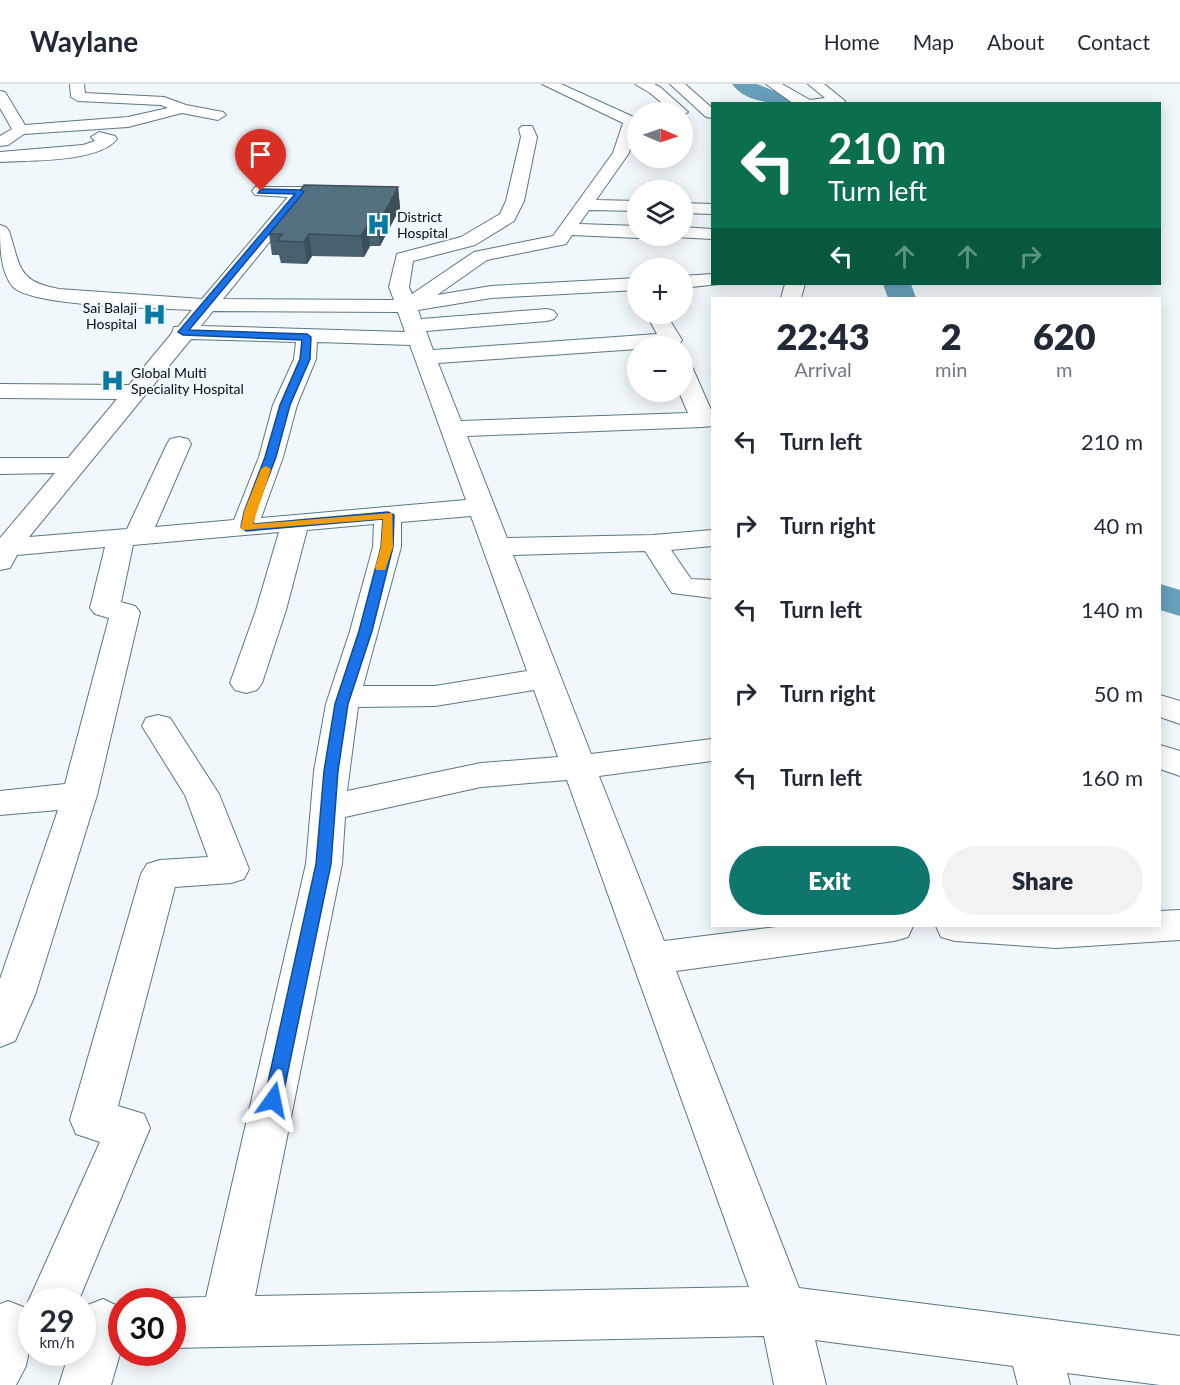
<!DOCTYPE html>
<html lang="en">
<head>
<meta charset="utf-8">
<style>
  body { margin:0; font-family:Lato,sans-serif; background:#f2f2f3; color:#1f2937; height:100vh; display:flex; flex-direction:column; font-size:22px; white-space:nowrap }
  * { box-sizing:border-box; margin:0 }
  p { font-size:20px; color:#747a83 }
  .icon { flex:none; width:33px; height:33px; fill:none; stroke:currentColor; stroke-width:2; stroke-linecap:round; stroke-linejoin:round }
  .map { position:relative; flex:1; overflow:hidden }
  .side { position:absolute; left:711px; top:213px; width:450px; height:630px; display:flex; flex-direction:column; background:#fff; border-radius:0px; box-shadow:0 3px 15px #0003 }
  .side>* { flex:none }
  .banner { position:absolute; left:711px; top:18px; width:450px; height:183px; border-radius:0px; box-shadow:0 3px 15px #0003; background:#0b6e4f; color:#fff; overflow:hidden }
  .needle { width:39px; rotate:92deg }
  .buttons { position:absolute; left:627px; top:18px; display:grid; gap:12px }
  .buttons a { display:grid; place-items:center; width:66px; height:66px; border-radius:50%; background:#fff; box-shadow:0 3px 15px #0003; font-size:30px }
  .speed { position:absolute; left:18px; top:1204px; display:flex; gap:12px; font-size:30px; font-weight:700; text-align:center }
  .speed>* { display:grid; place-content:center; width:78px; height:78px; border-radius:50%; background:#fff; box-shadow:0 3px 15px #0003; line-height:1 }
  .speed small { font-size:15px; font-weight:400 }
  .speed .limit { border:9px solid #d22; background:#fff; color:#111 }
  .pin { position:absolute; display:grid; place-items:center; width:51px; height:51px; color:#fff; margin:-62px -26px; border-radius:50% 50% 50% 0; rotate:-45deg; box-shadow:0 0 6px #0007 }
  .pin .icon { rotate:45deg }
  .me { position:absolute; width:66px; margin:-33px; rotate:12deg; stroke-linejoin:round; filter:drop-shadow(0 0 4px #0008) }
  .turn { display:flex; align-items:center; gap:21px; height:126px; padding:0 18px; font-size:27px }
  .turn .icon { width:78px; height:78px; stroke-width:2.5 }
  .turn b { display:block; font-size:42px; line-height:51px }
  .lanes { display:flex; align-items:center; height:57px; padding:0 18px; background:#0003; justify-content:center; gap:30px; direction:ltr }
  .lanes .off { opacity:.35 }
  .eta { display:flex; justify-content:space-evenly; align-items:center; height:102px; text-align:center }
  .eta b { font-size:36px; font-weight:800; line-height:42px }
  .button { display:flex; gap:12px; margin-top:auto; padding:12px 18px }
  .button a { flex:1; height:69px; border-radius:36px; background:#0f766e; color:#fff; font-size:24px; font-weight:800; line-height:69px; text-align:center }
  .button a+a { background:#f2f2f3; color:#1f2937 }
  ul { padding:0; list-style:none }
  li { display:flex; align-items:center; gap:18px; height:84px; padding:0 18px }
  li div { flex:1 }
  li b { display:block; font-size:22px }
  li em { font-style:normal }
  header { display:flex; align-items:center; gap:36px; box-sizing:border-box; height:84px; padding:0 30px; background:#fff; border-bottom:2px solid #e0e1e3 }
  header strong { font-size:28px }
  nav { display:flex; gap:33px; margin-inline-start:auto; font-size:21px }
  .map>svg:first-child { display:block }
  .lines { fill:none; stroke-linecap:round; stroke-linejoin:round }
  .river { fill:#68a0bc; fill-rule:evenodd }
  .minor-casing { stroke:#5a7887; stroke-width:2 }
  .minor { fill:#fff; fill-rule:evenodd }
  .wall { fill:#47616f }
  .shaded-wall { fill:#3a4f5a }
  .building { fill:#537181; stroke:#3a4f5a; stroke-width:1.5 }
  .route { fill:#1a73e8; stroke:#114b97; stroke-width:1.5 }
  .slow { fill:#f59e0b }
  .labels { text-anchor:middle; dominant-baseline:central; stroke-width:4.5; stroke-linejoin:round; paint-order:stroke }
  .far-poi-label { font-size:14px; fill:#040e14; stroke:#f1f8fb; text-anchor:start }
</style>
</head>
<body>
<header>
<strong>Waylane</strong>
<nav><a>Home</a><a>Map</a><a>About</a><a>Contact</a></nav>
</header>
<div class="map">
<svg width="1180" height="1301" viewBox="0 0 1180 1301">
  <rect width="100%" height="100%" fill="#f1f8fb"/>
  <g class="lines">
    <g class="river">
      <path d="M732,0H757L797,16L800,20C779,20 746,20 732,0Z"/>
      <path d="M883,200H911L916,214H888Z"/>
      <path d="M1160,500L1180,506V532L1160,526Z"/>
    </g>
    <defs>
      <g id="minor">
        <path d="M70,0H84L85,9L164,13L186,21L223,28L226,31L218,36L182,29L128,43L24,50L8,61L0,62V52L12,45L0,24V7L5,8L25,41L128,33L168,24L161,21L78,17L71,13Z"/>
        <path d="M542,0H561L638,35L629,69L596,116L638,117V127L589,126L579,140L638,142V152H645L638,154L572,151L566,160L487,176L437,211L491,202L638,194V206L491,214L418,226L421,235L547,225L554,227L557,231L554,235L547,237L426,247L433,266L657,250L646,230H666L682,256L679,261L638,262V265L438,279L461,337L688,329L679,308H682V278L690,280L693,285L712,328V342L702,343L467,352L507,454L653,451L712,446V462L671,466L691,495L712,496V514L672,509L645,467L513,471L591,670L712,655V677L599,692L664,857L784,842H913L908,853L894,857L676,887L799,1204L1180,1252V1301H1160L1067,1289L1070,1301H1018L1013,1282L815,1256L826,1301H774L764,1252L172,1264V1218H162L172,1214L206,1213L306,780L314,687L326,620L350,547L373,463L374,440L307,446L286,526L262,599L257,606L246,609L235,606L230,599L256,526L279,448L133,461L121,518L135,522L140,528L97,711L35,911L15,957L0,963V895L58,726L0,731V707L65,700L109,534L95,530L90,524L105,463L17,471L10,484L0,486V454L55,389L0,390V374H68L117,315L0,314V300L129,301L172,249L174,243H178L192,226C158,224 34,223 13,203C0,187 0,163 0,141L6,143L9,147C21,184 17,197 59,205L202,215L288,113L255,111L252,107L255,103H301L307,104L310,108L223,215L394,216L389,203L397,170L461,153L500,130L506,117L521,53L519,45L522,42H532L537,53L524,117L514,137L475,161L413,177L409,203L412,210L474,168L553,152L613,69L623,39ZM213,227L398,228L405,248L201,242ZM191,255L296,258L294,275L273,321L259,373L234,436L155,443L191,360L188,355L179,353L170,355L167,360L127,445L29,453ZM317,258L410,261L466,416L261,434L283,373L297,321L316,275ZM471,432L527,587L435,602H363L401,463V438ZM534,606L558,673L481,679L347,707L358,623L435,622ZM567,696L749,1203L255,1212L342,780L345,733L481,703Z"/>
        <path d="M635,0H654L660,3L688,28L682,32V28H673L650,9Z"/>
        <path d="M670,0H685L712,24V34L706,33Z"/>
        <path d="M766,0H782L810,16L825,14L808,0H824L845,17L844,20H794Z"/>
        <path d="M99,48L115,52L117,55C98,79 29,76 0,78V68L83,61L95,57L91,53Z"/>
        <path d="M682,119L712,120V130L682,129Z"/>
        <path d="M682,143L712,145V155L675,153L682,152Z"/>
        <path d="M712,190V200H719L682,204V192Z"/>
        <path d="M785,200H805L801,214H781Z"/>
        <path d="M1160,611L1180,617V640L1160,633Z"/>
        <path d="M158,631L170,634L219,710L249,785L244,795L231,799L175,803L118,1022L144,1030L150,1044L78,1218H32V1226L28,1218L100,1058L76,1050L70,1036L141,790L147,780L160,776L208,773L185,711L142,642L146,634Z"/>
        <path d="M1160,661L1180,667V692L1160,685Z"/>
        <path d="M1180,826V856L1056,864L955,857L941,853L936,842H1160V827Z"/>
        <path d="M103,1215L122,1224V1263L111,1301H59L69,1269H82V1229L85,1222Z"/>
        <path d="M8,1217L26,1224L32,1238V1251L26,1282L16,1301H0V1220Z"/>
      </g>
    </defs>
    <use href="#minor" class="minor-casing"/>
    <use href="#minor" class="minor"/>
  </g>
  <path class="wall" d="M398,103L400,124L380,162H370L364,173L312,172L307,180L281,179L279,171H272L269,150Z"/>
  <g class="shaded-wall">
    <path d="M398,103L400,124L380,162L378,141Z"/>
    <path d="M368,140L370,162L364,173L361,152Z"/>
    <path d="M309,150L312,172L307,180L304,158Z"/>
  </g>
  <path class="building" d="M304,101L398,103L378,141L368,140L361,152L309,150L304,158L277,157L282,150H269Z"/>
  <path class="route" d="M261,105L301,106L304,108L189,246L307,250L311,253L310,275L290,321L276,373L255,428L253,440L388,428L394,431L393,463L372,547L348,620L338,687L331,780L282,1016L279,1021L273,1024L267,1021L264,1016L316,780L324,687L335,620L359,547L381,463L383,435L246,447L241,443L244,428L265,373L280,321L300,275L302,256L183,251L178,248L295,110L258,109Z"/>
  <path class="slow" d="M266,382L271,385L253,440L392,429L393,463L385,486H377L375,484L381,463L383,435L242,446L241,443L244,428L261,385Z"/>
  <defs>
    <symbol id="hospital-bare" viewBox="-9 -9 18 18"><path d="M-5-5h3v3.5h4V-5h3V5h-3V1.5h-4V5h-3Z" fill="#077aa3" stroke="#f1f8fb" stroke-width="2.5" paint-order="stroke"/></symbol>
  </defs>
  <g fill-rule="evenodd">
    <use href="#hospital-bare" x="362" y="124" width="33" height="33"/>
    <use href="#hospital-bare" x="138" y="214" width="33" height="33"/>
    <use href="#hospital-bare" x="96" y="280" width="33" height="33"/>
  </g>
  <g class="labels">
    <g class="far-poi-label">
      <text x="397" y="132">District<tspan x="397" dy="16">Hospital</tspan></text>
      <text x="137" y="223" text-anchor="end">Sai Balaji<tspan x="137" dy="16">Hospital</tspan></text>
      <text x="131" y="288">Global Multi<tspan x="131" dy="16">Speciality Hospital</tspan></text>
    </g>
  </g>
</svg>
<div class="buttons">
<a><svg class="needle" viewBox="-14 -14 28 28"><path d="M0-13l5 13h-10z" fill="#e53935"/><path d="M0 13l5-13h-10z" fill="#747a83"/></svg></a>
<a><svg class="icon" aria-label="layers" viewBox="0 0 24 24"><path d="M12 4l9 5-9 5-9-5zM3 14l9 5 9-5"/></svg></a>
<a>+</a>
<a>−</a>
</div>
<div class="speed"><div>29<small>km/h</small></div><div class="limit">30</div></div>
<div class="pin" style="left:261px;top:107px;background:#d93025"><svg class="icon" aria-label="arrive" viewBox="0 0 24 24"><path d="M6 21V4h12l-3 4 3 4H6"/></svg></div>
<svg class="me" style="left:273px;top:1016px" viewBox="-20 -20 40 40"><path d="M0-17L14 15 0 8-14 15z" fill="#1a73e8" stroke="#fff" stroke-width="4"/></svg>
<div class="banner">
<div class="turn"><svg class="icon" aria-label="left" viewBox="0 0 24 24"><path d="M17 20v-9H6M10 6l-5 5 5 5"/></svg><div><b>210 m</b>Turn left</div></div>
<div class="lanes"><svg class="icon" aria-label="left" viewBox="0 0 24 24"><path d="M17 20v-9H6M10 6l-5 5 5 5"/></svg><svg class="icon off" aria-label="ahead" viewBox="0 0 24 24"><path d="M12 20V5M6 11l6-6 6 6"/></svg><svg class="icon off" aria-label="ahead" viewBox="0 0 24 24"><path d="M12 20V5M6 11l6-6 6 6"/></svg><svg class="icon off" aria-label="right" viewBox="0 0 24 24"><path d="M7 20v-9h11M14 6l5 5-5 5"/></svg></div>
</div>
<section class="side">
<div class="eta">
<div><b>22:43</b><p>Arrival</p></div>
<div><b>2</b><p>min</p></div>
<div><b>620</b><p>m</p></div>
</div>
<ul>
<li><svg class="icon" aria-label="left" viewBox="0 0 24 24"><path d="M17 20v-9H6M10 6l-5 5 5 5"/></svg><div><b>Turn left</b></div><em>210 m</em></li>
<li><svg class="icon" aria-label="right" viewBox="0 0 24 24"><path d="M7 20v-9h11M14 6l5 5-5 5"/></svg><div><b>Turn right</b></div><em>40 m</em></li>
<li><svg class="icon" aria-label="left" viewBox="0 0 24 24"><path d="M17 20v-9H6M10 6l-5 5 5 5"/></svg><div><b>Turn left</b></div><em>140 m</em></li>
<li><svg class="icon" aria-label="right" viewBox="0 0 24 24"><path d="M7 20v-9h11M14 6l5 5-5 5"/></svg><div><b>Turn right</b></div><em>50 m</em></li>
<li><svg class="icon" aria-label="left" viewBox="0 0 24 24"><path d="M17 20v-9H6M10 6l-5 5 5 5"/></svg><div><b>Turn left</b></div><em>160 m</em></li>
</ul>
<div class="button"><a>Exit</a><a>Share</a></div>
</section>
</div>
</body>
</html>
